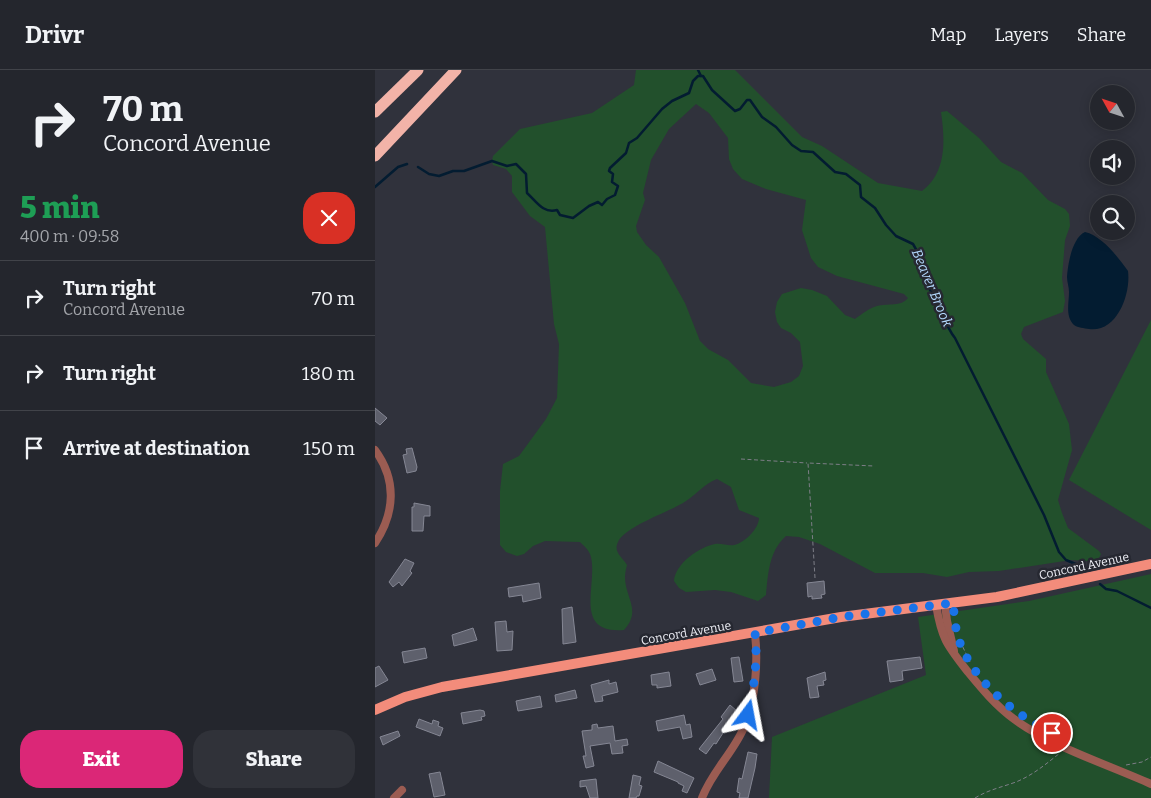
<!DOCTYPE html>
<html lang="en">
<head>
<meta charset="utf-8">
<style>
  body { margin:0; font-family:Bitter,serif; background:#303239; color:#f1f3f6; height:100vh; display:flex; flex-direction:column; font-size:19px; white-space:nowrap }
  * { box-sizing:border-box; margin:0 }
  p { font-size:16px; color:#a3a5aa }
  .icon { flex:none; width:28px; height:28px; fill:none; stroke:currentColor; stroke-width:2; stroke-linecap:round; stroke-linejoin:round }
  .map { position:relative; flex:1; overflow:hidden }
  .panel { display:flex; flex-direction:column; background:#24262d; width:375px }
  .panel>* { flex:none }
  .top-card { background:#24262d; color:#f1f3f6; overflow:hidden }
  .needle { width:32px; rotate:310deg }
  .buttons { position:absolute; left:715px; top:15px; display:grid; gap:10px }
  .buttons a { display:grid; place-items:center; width:45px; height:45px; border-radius:50%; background:#24262d; box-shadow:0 2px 12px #0003,0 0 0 1px #414349; font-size:25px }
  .pin { position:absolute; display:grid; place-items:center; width:42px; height:42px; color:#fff; margin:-21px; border:2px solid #fff; border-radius:50%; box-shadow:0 1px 5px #0007 }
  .me { position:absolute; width:55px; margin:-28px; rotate:13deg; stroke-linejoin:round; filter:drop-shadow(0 0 4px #0008) }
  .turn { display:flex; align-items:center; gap:18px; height:105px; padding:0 20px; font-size:22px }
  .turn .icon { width:65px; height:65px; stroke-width:2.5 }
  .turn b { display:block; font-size:35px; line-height:42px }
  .round { display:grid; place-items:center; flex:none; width:52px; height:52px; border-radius:20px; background:#303239 }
  .headline { display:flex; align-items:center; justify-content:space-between; height:85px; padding:0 20px }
  h1 { font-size:30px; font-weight:800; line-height:38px; color:#1e9e55 }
  .action { display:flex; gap:10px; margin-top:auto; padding:10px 20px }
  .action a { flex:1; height:58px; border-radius:20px; background:#db2777; color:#fff; font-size:20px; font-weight:800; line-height:58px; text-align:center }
  .action a+a { background:#303239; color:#f1f3f6 }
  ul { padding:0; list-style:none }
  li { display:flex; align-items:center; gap:15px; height:75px; padding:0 20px; border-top:1px solid #414349 }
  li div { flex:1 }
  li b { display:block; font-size:19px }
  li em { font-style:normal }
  header { display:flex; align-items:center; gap:30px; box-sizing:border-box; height:70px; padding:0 25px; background:#24262d; border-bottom:1px solid #414349 }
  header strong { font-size:24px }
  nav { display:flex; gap:28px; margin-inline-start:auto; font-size:18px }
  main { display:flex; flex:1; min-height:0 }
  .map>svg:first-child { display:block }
  .green { fill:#22502c; fill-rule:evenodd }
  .water { fill:#031c31 }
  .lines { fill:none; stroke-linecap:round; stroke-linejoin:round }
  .stream { stroke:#031c31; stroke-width:2.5 }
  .building { fill:#5e606c; stroke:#858794 }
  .path { stroke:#7d7e87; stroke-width:1; stroke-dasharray:4 2.5; stroke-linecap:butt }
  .minor { stroke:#9b5c52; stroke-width:8 }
  .major { stroke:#f38c7b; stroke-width:10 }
  .highway { stroke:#f2b3a8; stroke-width:11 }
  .route { stroke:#1a73e8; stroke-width:9; stroke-dasharray:0 16.2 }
  .labels { text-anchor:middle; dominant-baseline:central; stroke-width:5; stroke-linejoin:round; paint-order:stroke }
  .street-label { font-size:12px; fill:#edeef5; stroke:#262831 }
  .water-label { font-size:14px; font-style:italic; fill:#b2d7fb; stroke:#262831 }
</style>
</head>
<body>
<header>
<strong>Drivr</strong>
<nav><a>Map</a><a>Layers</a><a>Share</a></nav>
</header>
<main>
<section class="panel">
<div class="top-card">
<div class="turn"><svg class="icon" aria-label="right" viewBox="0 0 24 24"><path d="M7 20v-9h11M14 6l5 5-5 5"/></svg><div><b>70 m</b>Concord Avenue</div></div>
</div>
<div class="headline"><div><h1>5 min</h1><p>400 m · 09:58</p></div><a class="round" style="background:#d93025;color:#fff"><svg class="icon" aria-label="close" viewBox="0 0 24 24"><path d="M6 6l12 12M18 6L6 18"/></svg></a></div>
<ul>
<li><svg class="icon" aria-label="right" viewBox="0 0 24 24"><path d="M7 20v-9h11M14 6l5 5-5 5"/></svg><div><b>Turn right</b><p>Concord Avenue</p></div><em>70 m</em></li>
<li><svg class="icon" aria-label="right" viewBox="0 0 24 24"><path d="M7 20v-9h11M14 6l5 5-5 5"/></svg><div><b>Turn right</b></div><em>180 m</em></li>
<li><svg class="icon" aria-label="arrive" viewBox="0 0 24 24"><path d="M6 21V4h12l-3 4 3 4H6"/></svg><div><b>Arrive at destination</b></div><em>150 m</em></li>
</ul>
<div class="action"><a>Exit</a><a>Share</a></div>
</section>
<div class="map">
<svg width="776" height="728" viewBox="0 0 776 728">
  <rect width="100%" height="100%" fill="#30323c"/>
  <g class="green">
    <path d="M261,0H360L427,67L447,76L503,113L547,121C572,102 570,70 566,42L572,41L604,68L626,92L647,103L673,130L690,139L694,144L695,156L690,170L687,208L690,231L688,242L649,257L646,264L648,269L671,289V302L694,354L697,380L683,430L687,443L693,458L724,481L726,484L724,488L712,491L696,490L624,501L594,502L572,507L548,503H500L445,474L424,467L411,466C394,481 393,504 391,525L383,531L356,522L340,520L311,522L304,518L299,511C300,494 324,477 340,474C346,473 353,476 359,475C370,473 384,458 384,448L364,440L356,417L342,409C329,414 322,424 311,431C295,442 250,456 243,472C238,482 247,487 252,495C251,499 250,503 250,507C250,528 267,540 249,560C195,564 225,511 215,484C213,479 208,475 205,472L170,471L158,476L149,484L142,486L131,482L125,475V421L128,394L144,386L171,349L182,328L184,274L179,254L170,157L155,146L137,122V106L131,99L118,95L117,91L118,86L145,59L217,43L259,15ZM321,34L334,43L353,68L354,89L358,99L367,109L391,119L431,130L427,160L436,188L443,197L462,206L529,224L533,228C526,237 513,233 502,236C494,238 487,244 480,249L470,245L452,226L437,220L426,218L407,224L402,232L400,242L402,252L406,258L416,263L425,272L428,296L424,306L416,312L399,317L376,313L353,290L333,279L325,271L310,233L284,187L271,175L262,162L261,156L270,130L268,123L276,90L294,59Z"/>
    <path d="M776,250V460L694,410Z"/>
    <path d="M776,504V728H394L397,667L551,605L543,547L654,531Z"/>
  </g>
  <path class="water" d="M710,162C727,166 743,187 753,201C756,224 742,263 714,259C709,258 703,258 699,255C690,246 694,233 694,222C694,217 692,212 692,207C693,194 697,168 710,162Z"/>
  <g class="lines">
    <g class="stream">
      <path d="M323,0L326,6"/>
      <path d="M43,97L54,104L64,106L78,101H89L117,91L132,96L141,94L151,104L152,123C161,131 168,144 182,140L185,145L198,148L214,136L223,132L227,135L232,129L240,125L243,116L237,112L238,104L234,101L235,98L251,83L254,73L262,68L287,39L297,31L314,23L318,11L323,6H328L337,20L360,41L365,39L372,30H375L387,47L401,57L417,75L426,81L438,82L460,102L471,104L485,115L486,127L500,138L511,155L521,166L538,174C546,187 551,203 554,217C554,221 559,224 560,227C568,241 570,256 580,268L669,445L684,482L691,490L715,500"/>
      <path d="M0,117L23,97L32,94"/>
      <path d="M725,514L731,519L742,521L776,538"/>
    </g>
  </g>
  <g class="building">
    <path d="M0,338L12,348L5,355L0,351Z"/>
    <path d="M37,378L42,397L41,401L32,403L28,385L32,384L31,379Z"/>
    <path d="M39,433L55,436V446H49L48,461H37V437H39Z"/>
    <path d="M30,489L39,493L35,501L37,503L27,516L24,512L18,517L14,512Z"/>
    <path d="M449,511L450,524L446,525L447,528L437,529V526L433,527L432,513Z"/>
    <path d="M164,513L166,528L148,532L147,525L134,527L133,518Z"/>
    <path d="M197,537L201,572L188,574L187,539Z"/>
    <path d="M131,551L132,562L138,561L137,580L122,581L120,552Z"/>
    <path d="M98,558L102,570L79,576L77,565Z"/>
    <path d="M50,578L52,588L29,593L27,582Z"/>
    <path d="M364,587L368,611L359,612L356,588Z"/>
    <path d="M545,587L547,598L527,601L528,610L515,612L512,591Z"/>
    <path d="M4,596L13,610L0,617V598Z"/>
    <path d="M337,599L341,610L325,615L321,604Z"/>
    <path d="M294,602L296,616L282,618V615H277L276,605Z"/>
    <path d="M450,602L451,610L448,611L449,615L442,616L444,627L435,628L432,608Z"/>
    <path d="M234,610V614L241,612L243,622L227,626L228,631L220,632L216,615Z"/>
    <path d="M200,620L202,628L181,632L180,625Z"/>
    <path d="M165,626L167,637L143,641L141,631Z"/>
    <path d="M355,635L362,641L341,674L339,673L331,684L324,679L348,649L346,647Z"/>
    <path d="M105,640L109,641L110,646L106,647L107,650L88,654L86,643Z"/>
    <path d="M309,645L311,655L315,654L317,667L308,669L305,657L283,661L281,651Z"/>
    <path d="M44,649L57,654L58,650L64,652L63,656L68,658L65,666L41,657Z"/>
    <path d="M222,654L223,658L238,656L240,671L252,669L253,675L247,676L248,683L237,684L235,673L215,676L219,696L211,698L208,686H211L207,661L217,660V655Z"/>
    <path d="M23,661L25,666L8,675L5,667Z"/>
    <path d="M373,682L382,684L380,698L373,728H364L365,723L362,722L364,708L367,709Z"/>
    <path d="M283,691L319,708L312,723L307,721L309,716L303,713V712L279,702Z"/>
    <path d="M65,702L70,725L59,727L54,704Z"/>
    <path d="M258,705L266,707L264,715L267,716L264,726H262L261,728H254Z"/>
    <path d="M221,709L223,728H215L211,716L205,717V711Z"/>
  </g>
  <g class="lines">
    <g class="path">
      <path d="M366,389L432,393"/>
      <path d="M440,508L433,393L499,396"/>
      <path d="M585,571L595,592"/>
      <path d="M751,695L767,692L776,687"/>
      <path d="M600,728C613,720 627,717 641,712C658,705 671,694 685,683"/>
    </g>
    <g class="minor">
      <path d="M0,380C22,410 20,443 0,473"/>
      <path d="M570,534L572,551L579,581"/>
      <path d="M561,535C567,570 572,575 593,602C607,619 621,636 639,649C675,676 734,695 776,714"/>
      <path d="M19,728L27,720"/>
      <path d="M327,728C337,701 360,681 370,655C381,627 383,592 380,563"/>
    </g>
    <path class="major" d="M0,640L30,627L67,617L466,547L622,527L776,494"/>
    <g class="highway">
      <path d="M0,42L43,0"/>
      <path d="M0,86L81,0"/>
    </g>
  </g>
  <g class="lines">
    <path class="route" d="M373,645C379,617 383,591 380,563L466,547L578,533C579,543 580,554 582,564C595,609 637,643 677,663"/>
  </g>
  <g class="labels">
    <g class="street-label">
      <text transform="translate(709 496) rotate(-12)">Concord Avenue</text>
      <text transform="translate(311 563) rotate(-10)">Concord Avenue</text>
    </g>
    <g class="water-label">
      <text transform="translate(557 218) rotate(67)">Beaver Brook</text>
    </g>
  </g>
</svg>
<div class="buttons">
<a><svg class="needle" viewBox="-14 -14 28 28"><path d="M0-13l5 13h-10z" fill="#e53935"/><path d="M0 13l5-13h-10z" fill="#a3a5aa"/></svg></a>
<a><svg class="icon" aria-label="sound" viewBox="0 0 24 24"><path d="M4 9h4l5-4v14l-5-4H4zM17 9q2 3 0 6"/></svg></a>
<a><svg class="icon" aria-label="search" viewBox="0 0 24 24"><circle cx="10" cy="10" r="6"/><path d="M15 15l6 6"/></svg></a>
</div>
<div class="pin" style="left:677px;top:663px;background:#d93025"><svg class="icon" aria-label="arrive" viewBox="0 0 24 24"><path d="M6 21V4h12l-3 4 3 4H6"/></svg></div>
<svg class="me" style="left:373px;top:645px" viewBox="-20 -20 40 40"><path d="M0-17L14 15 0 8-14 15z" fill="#1a73e8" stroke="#fff" stroke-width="4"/></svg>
</div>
</main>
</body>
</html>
